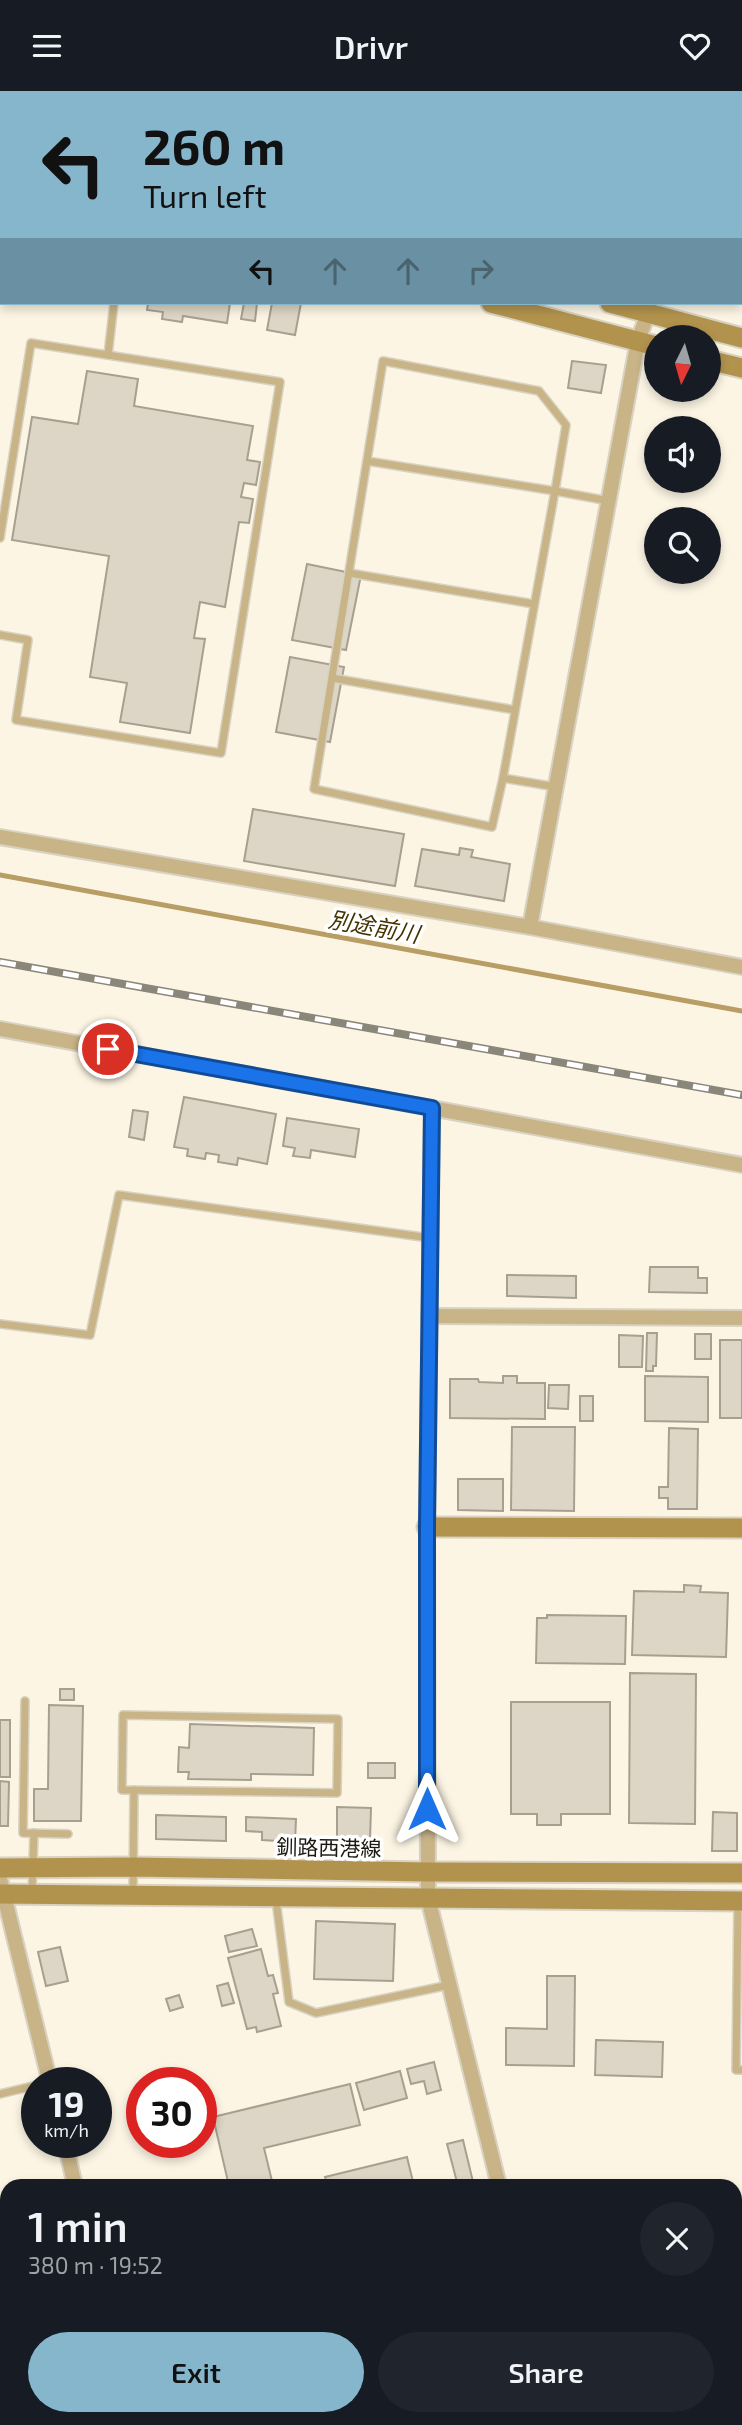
<!DOCTYPE html>
<html lang="en">
<head>
<meta charset="utf-8">
<style>
  body { margin:0; font-family:"Exo 2","Noto Sans JP",sans-serif; background:#20242c; color:#f1f3f6; height:100vh; display:flex; flex-direction:column; font-size:26px; white-space:nowrap }
  * { box-sizing:border-box; margin:0 }
  p { font-size:23px; color:#9ea1a6 }
  .icon { flex:none; width:38px; height:38px; fill:none; stroke:currentColor; stroke-width:2; stroke-linecap:round; stroke-linejoin:round }
  .map { position:relative; flex:1; overflow:hidden }
  .panel { position:absolute; left:0px; top:2088px; width:742px; height:247px; display:flex; flex-direction:column; background:#171b24; border-radius:21px 21px 0 0; box-shadow:0 4px 10px #0003 }
  .panel>* { flex:none }
  .guide { position:absolute; left:0px; top:0px; width:742px; height:214px; box-shadow:0 4px 10px #0003; background:#85b6cc; color:#111; overflow:hidden }
  .needle { width:46px; rotate:185deg }
  .tools { position:absolute; left:644px; top:234px; display:grid; gap:14px }
  .tools a { display:grid; place-items:center; width:77px; height:77px; border-radius:50%; background:#171b24; box-shadow:0 4px 10px #0003; font-size:35px }
  .speed { position:absolute; left:21px; top:1976px; display:flex; gap:14px; font-size:35px; font-weight:700; text-align:center }
  .speed>* { display:grid; place-content:center; width:91px; height:91px; border-radius:50%; background:#171b24; box-shadow:0 4px 10px #0003; line-height:1 }
  .speed small { font-size:18px; font-weight:400 }
  .speed .limit { border:10px solid #d22; background:#fff; color:#111 }
  .pin { position:absolute; display:grid; place-items:center; width:60px; height:60px; color:#fff; margin:-30px; border:4px solid #fff; border-radius:50%; box-shadow:0 2px 7px #0007 }
  .me { position:absolute; width:77px; margin:-38px; rotate:0deg; stroke-linejoin:round; filter:drop-shadow(0 0 5px #0008) }
  .turn { display:flex; align-items:center; gap:24px; height:147px; padding:0 28px; font-size:32px }
  .turn .icon { width:91px; height:91px; stroke-width:2.5 }
  .turn b { display:block; font-size:49px; line-height:60px }
  .lanes { display:flex; align-items:center; height:66px; padding:0 28px; background:#0003; justify-content:center; gap:35px; direction:ltr }
  .lanes .off { opacity:.35 }
  .round { display:grid; place-items:center; flex:none; width:74px; height:74px; border-radius:37px; background:#20242c }
  .head { display:flex; align-items:center; justify-content:space-between; height:119px; padding:0 28px }
  h1 { font-size:42px; font-weight:600; line-height:52px }
  .button { display:flex; gap:14px; margin-top:auto; padding:14px 28px }
  .button a { flex:1; height:80px; border-radius:42px; background:#85b6cc; color:#111; font-size:28px; font-weight:600; line-height:80px; text-align:center }
  .button a+a { background:#20242c; color:#f1f3f6 }
  header { display:flex; justify-content:space-between; align-items:center; height:91px; padding:0 28px; background:#171b24; font-size:32px; font-weight:600 }
  .map>svg:first-child { display:block }
  .lines { fill:none; stroke-linecap:round; stroke-linejoin:round }
  .stream { stroke:#b89d64; stroke-width:5 }
  .building { fill:#ddd6c6; stroke:#a7a091; stroke-width:2 }
  .lane-casing { stroke:#d8d2c2; stroke-width:10 }
  .street-casing { stroke:#d8d2c2; stroke-width:18 }
  .secondary-casing { stroke:#d8d2c2; stroke-width:23 }
  .lane { stroke:#c9b488; stroke-width:7 }
  .street { stroke:#c9b488; stroke-width:14 }
  .secondary { stroke:#b2934d; stroke-width:19 }
  .rail-casing { stroke:#8b867a; stroke-width:8 }
  .rail { stroke:#fff; stroke-width:5; stroke-dasharray:16; stroke-linecap:butt }
  .route-casing { stroke:#114b97; stroke-width:18 }
  .route { stroke:#1a73e8; stroke-width:12 }
  .labels { text-anchor:middle; dominant-baseline:central; stroke-width:7; stroke-linejoin:round; paint-order:stroke }
  .street-label { font-size:21px; fill:#1b1812; stroke:#fff }
  .water-label { font-size:23px; font-style:italic; fill:#453301; stroke:#fff }
</style>
</head>
<body>
<header><svg class="icon" aria-label="menu" viewBox="0 0 24 24"><path d="M4 6h16M4 12h16M4 18h16"/></svg>Drivr<svg class="icon" aria-label="heart" viewBox="0 0 24 24"><path d="M12 20l-8-8c-3-5 5-10 8-4 3-6 11-1 8 4z"/></svg></header>
<div class="map">
<svg width="742" height="2334" viewBox="0 0 742 2334">
  <rect width="100%" height="100%" fill="#fcf5e4"/>
  <g class="lines">
    <path class="stream" d="M0,784L742,920"/>
  </g>
  <g class="building">
    <path d="M372,0H493L371,2Z"/>
    <path d="M547,0H652L546,2Z"/>
    <path d="M148,212H230L227,232L183,225L182,231L162,228L163,221L147,219Z"/>
    <path d="M244,212H257L255,230L241,228Z"/>
    <path d="M272,212H301L295,244L267,239Z"/>
    <path d="M572,270L606,274L601,302L568,297Z"/>
    <path d="M87,280L138,288L134,315L253,335L247,369L260,371L256,394L244,392L241,406L253,408L249,432L239,431L225,516L200,511L194,547L205,548L190,642L120,631L127,592L90,586L109,465L12,449L32,326L78,333Z"/>
    <path d="M307,473L361,484L346,559L292,549Z"/>
    <path d="M290,566L344,576L330,651L276,641Z"/>
    <path d="M253,718L404,743L395,795L244,770Z"/>
    <path d="M460,757L473,759L471,766L510,773L504,810L415,795L422,758L459,764Z"/>
    <path d="M184,1006L276,1023L267,1073L238,1067L237,1074L218,1071L219,1064L206,1062L205,1068L187,1065L188,1058L174,1056Z"/>
    <path d="M133,1019L148,1021L144,1049L129,1046Z"/>
    <path d="M287,1027L359,1038L355,1066L311,1059L310,1067L293,1065L295,1057L283,1055Z"/>
    <path d="M650,1176H698V1187H707V1202L649,1201Z"/>
    <path d="M507,1184L576,1185V1207L507,1205Z"/>
    <path d="M647,1242H657L656,1275H653V1280H646Z"/>
    <rect x="695" y="1243" width="16" height="25"/>
    <path d="M619,1244L643,1245L642,1276H619Z"/>
    <rect x="720" y="1249" width="22" height="78"/>
    <path d="M503,1285H517V1292H545V1328L450,1327V1288H478L479,1291L503,1292Z"/>
    <path d="M645,1285L708,1286V1331L645,1330Z"/>
    <path d="M549,1294H569L568,1318L548,1317Z"/>
    <rect x="580" y="1305" width="13" height="25"/>
    <path d="M512,1336H575L574,1420L511,1419Z"/>
    <path d="M669,1337L698,1338L697,1418H668V1407H659V1396H668Z"/>
    <path d="M458,1388H503V1420L458,1419Z"/>
    <path d="M684,1494L701,1495L700,1501L728,1502L726,1566L632,1564L634,1500L684,1501Z"/>
    <path d="M547,1524L626,1525L625,1573L536,1572L537,1527H547Z"/>
    <path d="M630,1582L696,1583L695,1733L629,1732Z"/>
    <rect x="60" y="1598" width="14" height="11"/>
    <path d="M511,1611H610V1723H561V1734H537V1723H511Z"/>
    <path d="M49,1614L83,1615L81,1730H34V1698H48Z"/>
    <rect x="0" y="1629" width="10" height="57"/>
    <path d="M190,1633L314,1637L313,1684L251,1683V1689L188,1688L189,1681H178L179,1656L189,1657Z"/>
    <rect x="368" y="1672" width="27" height="15"/>
    <path d="M0,1690L9,1691L8,1735H0Z"/>
    <path d="M337,1716L371,1717L370,1749H337Z"/>
    <path d="M713,1721L737,1722V1760H712Z"/>
    <path d="M156,1724L226,1726V1750L156,1748Z"/>
    <path d="M246,1726L296,1728L295,1751L262,1749V1741L246,1740Z"/>
    <path d="M316,1830L395,1833L393,1890L314,1888Z"/>
    <path d="M252,1838L257,1855L229,1861L225,1845Z"/>
    <path d="M60,1856L68,1890L46,1895L38,1861Z"/>
    <path d="M261,1858L268,1885L273,1884L278,1902L273,1903L281,1935L257,1941L256,1936L247,1938L228,1867Z"/>
    <path d="M547,1885H575L574,1975L506,1974V1937L547,1938Z"/>
    <path d="M228,1892L234,1912L222,1915L217,1895Z"/>
    <path d="M179,1904L183,1916L170,1920L166,1908Z"/>
    <path d="M596,1949L663,1951L662,1986L595,1984Z"/>
    <path d="M434,1971L441,1999L427,2003L424,1990L411,1993L407,1978Z"/>
    <path d="M400,1980L407,2007L364,2019L356,1992Z"/>
    <path d="M350,1993L360,2034L264,2057L272,2090L254,2095H229L213,2026Z"/>
    <path d="M463,2049L474,2095H458L447,2053Z"/>
    <path d="M407,2066L414,2095H328L325,2086Z"/>
    <path d="M7,2210V2242L0,2244V2212Z"/>
    <path d="M735,2314H742V2334H706L705,2328H735Z"/>
    <path d="M154,2328H187L161,2334H155Z"/>
    <path d="M292,2328H303L305,2334H265Z"/>
    <path d="M313,2328H474L448,2334H315Z"/>
    <path d="M627,2328H668V2334H628Z"/>
  </g>
  <g class="lines">
    <defs>
      <g id="lane">
        <path d="M515,2L516,0"/>
        <path d="M108,264L114,212"/>
        <path d="M367,370L555,400L566,334L539,300L383,270C360,413 337,555 314,698L492,736L503,687"/>
        <path d="M0,447L31,252L280,291L221,662L16,629L28,549L0,544"/>
        <path d="M349,482L534,513"/>
        <path d="M332,587L515,619"/>
        <path d="M556,696L503,687L555,400L609,410"/>
        <path d="M0,1233L90,1244L119,1104L430,1147"/>
        <path d="M25,1610L23,1742L68,1743"/>
        <path d="M123,1624L338,1628L337,1702L122,1699Z"/>
        <path d="M32,1803L34,1742"/>
        <path d="M133,1803L134,1699"/>
        <path d="M276,1809L289,1911L316,1922L449,1894"/>
        <path d="M738,1810L736,1979H742"/>
        <path d="M0,2003L37,1994"/>
        <path d="M0,2140L7,2138"/>
        <path d="M735,2156H742"/>
        <path d="M735,2259L742,2258"/>
        <path d="M606,2328V2334"/>
      </g>
      <g id="street">
        <path d="M269,2L270,0"/>
        <path d="M688,2L689,0"/>
        <path d="M0,746L530,836L742,876"/>
        <path d="M530,836L638,250L648,222"/>
        <path d="M0,938L742,1074"/>
        <path d="M432,1017L427,1436L428,1807L499,2095"/>
        <path d="M429,1225L742,1227"/>
        <path d="M0,1788L50,1992"/>
        <path d="M65,2051L75,2095"/>
        <path d="M133,2328L135,2334"/>
        <path d="M555,2328L557,2334"/>
      </g>
      <g id="secondary">
        <path d="M0,83L2,84"/>
        <path d="M0,114H2"/>
        <path d="M491,212L656,255"/>
        <path d="M610,212L742,247"/>
        <path d="M709,269L742,277"/>
        <path d="M427,1436L742,1437"/>
        <path d="M0,1777L133,1776L427,1781L742,1782"/>
        <path d="M0,1803L742,1810"/>
      </g>
    </defs>
    <use href="#lane" class="lane-casing"/>
    <use href="#street" class="street-casing"/>
    <use href="#secondary" class="secondary-casing"/>
    <use href="#lane" class="lane"/>
    <use href="#street" class="street"/>
    <use href="#secondary" class="secondary"/>
    <defs>
      <path id="rail" d="M0,871L742,1004"/>
    </defs>
    <use href="#rail" class="rail-casing"/>
    <use href="#rail" class="rail"/>
  </g>
  <g class="lines">
    <defs>
      <path id="route" d="M108,958L432,1017L427,1436V1718"/>
    </defs>
    <use href="#route" class="route-casing"/>
    <use href="#route" class="route"/>
  </g>
  <g class="labels">
    <g class="street-label">
      <text transform="translate(329 1756) rotate(1)">釧路西港線</text>
    </g>
    <g class="water-label">
      <text transform="translate(374 835) rotate(10)">別途前川</text>
    </g>
  </g>
</svg>
<div class="tools">
<a><svg class="needle" viewBox="-14 -14 28 28"><path d="M0-13l5 13h-10z" fill="#e53935"/><path d="M0 13l5-13h-10z" fill="#9ea1a6"/></svg></a>
<a><svg class="icon" aria-label="sound" viewBox="0 0 24 24"><path d="M4 9h4l5-4v14l-5-4H4zM17 9q2 3 0 6"/></svg></a>
<a><svg class="icon" aria-label="search" viewBox="0 0 24 24"><circle cx="10" cy="10" r="6"/><path d="M15 15l6 6"/></svg></a>
</div>
<div class="speed"><div>19<small>km/h</small></div><div class="limit">30</div></div>
<div class="pin" style="left:108px;top:958px;background:#d93025"><svg class="icon" aria-label="arrive" viewBox="0 0 24 24"><path d="M6 21V4h12l-3 4 3 4H6"/></svg></div>
<svg class="me" style="left:427px;top:1718px" viewBox="-20 -20 40 40"><path d="M0-17L14 15 0 8-14 15z" fill="#1a73e8" stroke="#fff" stroke-width="4"/></svg>
<div class="guide">
<div class="turn"><svg class="icon" aria-label="left" viewBox="0 0 24 24"><path d="M17 20v-9H6M10 6l-5 5 5 5"/></svg><div><b>260 m</b>Turn left</div></div>
<div class="lanes"><svg class="icon" aria-label="left" viewBox="0 0 24 24"><path d="M17 20v-9H6M10 6l-5 5 5 5"/></svg><svg class="icon off" aria-label="ahead" viewBox="0 0 24 24"><path d="M12 20V5M6 11l6-6 6 6"/></svg><svg class="icon off" aria-label="ahead" viewBox="0 0 24 24"><path d="M12 20V5M6 11l6-6 6 6"/></svg><svg class="icon off" aria-label="right" viewBox="0 0 24 24"><path d="M7 20v-9h11M14 6l5 5-5 5"/></svg></div>
</div>
<section class="panel">
<div class="head"><div><h1>1 min</h1><p>380 m · 19:52</p></div><a class="round"><svg class="icon" aria-label="close" viewBox="0 0 24 24"><path d="M6 6l12 12M18 6L6 18"/></svg></a></div>
<div class="button"><a>Exit</a><a>Share</a></div>
</section>
</div>
</body>
</html>
